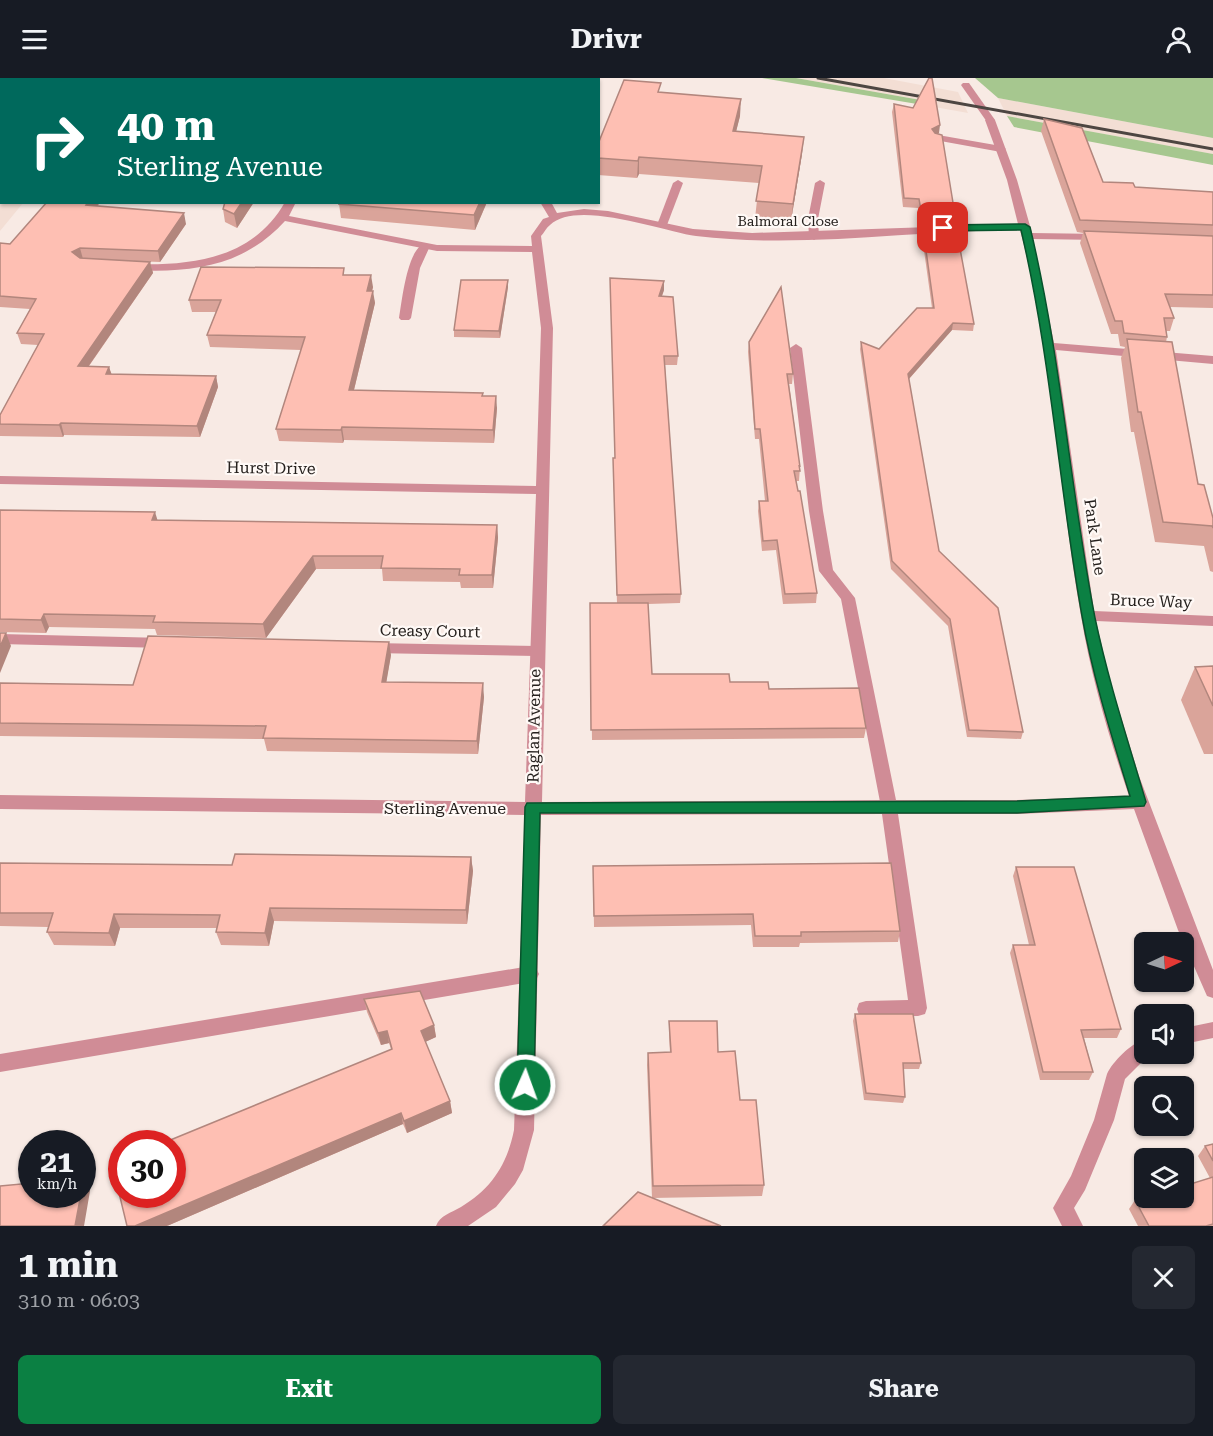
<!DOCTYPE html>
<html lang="en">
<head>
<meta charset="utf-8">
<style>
  body { margin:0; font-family:"Roboto Serif",serif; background:#242831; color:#f1f3f6; height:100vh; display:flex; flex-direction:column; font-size:22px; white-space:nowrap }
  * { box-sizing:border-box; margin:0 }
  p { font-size:20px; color:#9ea1a6 }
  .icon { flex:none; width:33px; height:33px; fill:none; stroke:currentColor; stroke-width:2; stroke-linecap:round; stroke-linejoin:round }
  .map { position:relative; height:1148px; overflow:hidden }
  .drawer { display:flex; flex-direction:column; background:#171b24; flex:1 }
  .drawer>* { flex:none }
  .guide { position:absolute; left:0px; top:0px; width:600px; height:126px; box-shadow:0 2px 4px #0004; background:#00695c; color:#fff; overflow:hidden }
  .needle { width:39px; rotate:86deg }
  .tools { position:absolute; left:1134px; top:854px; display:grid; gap:12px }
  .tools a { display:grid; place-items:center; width:60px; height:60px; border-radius:9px; background:#171b24; box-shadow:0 2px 4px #0004; font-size:30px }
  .speed { position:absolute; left:18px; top:1052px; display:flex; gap:12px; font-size:30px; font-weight:700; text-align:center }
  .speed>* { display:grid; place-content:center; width:78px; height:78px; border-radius:50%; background:#171b24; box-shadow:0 2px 4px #0004; line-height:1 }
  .speed small { font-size:15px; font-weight:400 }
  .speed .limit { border:9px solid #d22; background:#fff; color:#111 }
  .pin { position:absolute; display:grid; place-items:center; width:51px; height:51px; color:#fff; margin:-26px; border-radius:12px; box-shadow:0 3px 9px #0006 }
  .me { position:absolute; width:66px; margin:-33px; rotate:2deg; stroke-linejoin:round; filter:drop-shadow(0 0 4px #0008) }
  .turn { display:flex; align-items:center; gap:21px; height:126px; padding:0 18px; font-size:27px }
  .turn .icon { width:78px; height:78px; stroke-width:2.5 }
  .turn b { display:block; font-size:42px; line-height:51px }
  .round { display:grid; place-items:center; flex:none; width:63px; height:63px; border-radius:9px; background:#242831 }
  .headline { display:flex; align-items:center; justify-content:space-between; height:102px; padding:0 18px }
  h1 { font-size:36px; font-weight:700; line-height:45px }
  .primary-button { display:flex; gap:12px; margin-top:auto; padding:12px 18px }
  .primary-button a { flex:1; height:69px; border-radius:9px; background:#0b8043; color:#fff; font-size:24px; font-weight:700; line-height:69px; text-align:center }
  .primary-button a+a { background:#242831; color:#f1f3f6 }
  header { display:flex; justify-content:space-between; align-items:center; height:78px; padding:0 18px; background:#171b24; font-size:27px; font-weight:700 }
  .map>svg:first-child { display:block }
  .built { fill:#f3ded4 }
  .green { fill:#a6c78f }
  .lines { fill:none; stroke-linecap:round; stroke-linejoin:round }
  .service { fill:#d08c96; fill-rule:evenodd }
  .minor { fill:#d08c96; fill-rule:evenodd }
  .rail { stroke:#4d4642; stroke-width:3 }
  .wall { fill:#daa49a }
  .shaded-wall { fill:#b2867d }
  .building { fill:#febfb3; stroke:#b2867d; stroke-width:1.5 }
  .route { fill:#0b8043; stroke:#07532c; stroke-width:1.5 }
  .labels { text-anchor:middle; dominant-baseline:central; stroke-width:4.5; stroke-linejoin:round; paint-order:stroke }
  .far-street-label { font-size:14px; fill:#26211e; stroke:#fff9f6 }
  .street-label { font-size:16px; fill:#26211e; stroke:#fff9f6 }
</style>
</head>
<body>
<header><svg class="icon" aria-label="menu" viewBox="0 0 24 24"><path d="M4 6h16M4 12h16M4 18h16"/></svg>Drivr<svg class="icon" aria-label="person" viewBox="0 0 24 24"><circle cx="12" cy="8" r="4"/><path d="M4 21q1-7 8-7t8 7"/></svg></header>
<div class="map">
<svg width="1213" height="1148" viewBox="0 0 1213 1148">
  <rect width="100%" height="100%" fill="#f8eae4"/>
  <g class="built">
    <path d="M0,0H123L2,2V124L23,125L0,153Z"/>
    <path d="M796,0H884L958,14L968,35L929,28L932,24Z"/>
    <path d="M998,20L1213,60V76L1007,38Z"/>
  </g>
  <g class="green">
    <path d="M762,0H796L932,24L929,28Z"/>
    <path d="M975,0H1213V60L998,20Z"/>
    <path d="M1007,38L1213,76V87L1014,49Z"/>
  </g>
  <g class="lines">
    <g class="service">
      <path d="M963,5H969L995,42L993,44H987L961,7Z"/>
      <path d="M938,57L1001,68L1006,71L1001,74L935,62L933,60Z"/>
      <path d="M678,102L683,105L667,147L666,149H658L657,147L673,105Z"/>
      <path d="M820,102L825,105L818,141L819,159L814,162L809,159L808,141L815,105Z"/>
      <path d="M425,165L430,168L420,190L411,240L409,242H401L399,240C402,223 407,171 425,165Z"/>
      <path d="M796,266L802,270L823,433L833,492L855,520L896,722H1017L1023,724L1025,729L1023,734L1017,736H898L927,930L925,936L918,938L866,939L859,937L857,931L859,925L866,923L908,922L881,729L841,521L819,493L809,433L790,270Z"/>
      <path d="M0,556L165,560L172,565L165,570L0,566Z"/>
      <path d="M372,565L536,568L541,569L543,573L541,577L536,578L372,575L367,574L365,570L367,566Z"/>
      <path d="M530,888L536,890L539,896L536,902L530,904L0,994V976Z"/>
      <path d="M1213,944V960L1184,966V950Z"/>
      <path d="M1144,961V975H1151L1125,1001L1114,1042L1085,1112L1074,1130L1083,1148H1062L1053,1130L1071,1098L1094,1042L1107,996C1113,983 1131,966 1144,961Z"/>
    </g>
    <g class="minor">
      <path d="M239,0H249L239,2Z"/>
      <path d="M990,39L995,42L1017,102L1032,155L1102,156L1107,159L1102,162L1033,161L1054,265L1213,278V286L1056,272L1094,533L1213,538V548L1096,543L1110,603L1139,698L1213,892V920L1207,918L1178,852L1134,731L1017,736L1011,734L1009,729L1011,724L1017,722L1129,718C1109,659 1091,599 1081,538C1058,410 1054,278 1020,152C912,152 803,171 696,158C662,153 576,121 550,147C546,150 544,155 541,158L553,250L542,724L889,722L895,724L897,729L895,734L889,736L541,737L534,1052L523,1092L515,1106L496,1129L468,1148H436C440,1137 451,1135 461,1129C491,1111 507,1087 514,1052L525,737L0,731V717L525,724L536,416L0,406V398L536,408L541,250L532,174L437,173L285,143C243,189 191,195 132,192L126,189L132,186C191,188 253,181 285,124H296L289,138L437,167L532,168L531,158L543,141L549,139L540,124H551L557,135L584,131L608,133L693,151L752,155L1018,146L1007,102L985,42Z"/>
    </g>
    <path class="rail" d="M818,0L1213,71"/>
  </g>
  <g class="wall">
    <path d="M661,14L740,38L736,53L802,76L791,143L755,140L759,105L639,96L637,100L598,97V66Z"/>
    <path d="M894,26L939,55L937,56L955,137L953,146L920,147L918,130L903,129L892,34Z"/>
    <path d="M1044,41L1103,104L1135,109L1213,114V230L1170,229L1174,240L1170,253H1166L1167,259L1166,264L1198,406L1213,440V494L1210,493L1204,468L1155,464L1134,354H1131L1121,280L1125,269L1120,268L1118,256H1111L1080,165L1083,155L1077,154L1041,53Z"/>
    <path d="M100,124L98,128L186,146L160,184L110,182L150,184L153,195L89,288L109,289L111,296L216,298L218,309L200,359L64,357L63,359L0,358V337L38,267L21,266L17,255L30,231L0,229V165L10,166Z"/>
    <path d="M254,124L237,150L225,144L223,131Z"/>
    <path d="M487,124L475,152L341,140L339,126Z"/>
    <path d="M923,151L974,246L973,253L952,252L909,301L939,473L1023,654L1021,661L967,659L948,548L891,491L860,271L861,264L879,271L932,230L922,158Z"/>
    <path d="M345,197L373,209L372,213L375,225L354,312L483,315V318L497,330L494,365L344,362L343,365L279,363L276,351L301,272L210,269L207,257L216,234H192L189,222Z"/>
    <path d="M508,202V209L500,260L454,259V252Z"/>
    <path d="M664,203V212L662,218L678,278L677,287H665L681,516L680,525L648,526L652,596L730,604L769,611L866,650L864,660L592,662L590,525H617L613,380H615Z"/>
    <path d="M749,264L793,296L792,306H789L800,389L799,403H796L817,515L816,525L783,526L776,472L762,473L758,433L759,423H765L759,361H755L748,274Z"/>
    <path d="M0,432L157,442L497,447L498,460L493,510H461L460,504L383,503L382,491H316L266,560L157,557L155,551L49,549L46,555L0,554Z"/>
    <path d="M391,577L386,604L484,619L478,676L267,673L264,661L0,658V605L133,607Z"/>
    <path d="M1213,588V676H1204L1181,622L1195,589Z"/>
    <path d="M471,779L473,793L467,846L274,843L269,868L221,867L216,854L217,850H120L115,868L54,867L47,854L48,849L0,848V785L232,787Z"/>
    <path d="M593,788L900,853L898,864L800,865L799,869H753L751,847L594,849Z"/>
    <path d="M1016,789L1121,951L1117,960H1084L1093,994L1089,1002H1040L1010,875L1013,867H1029L1013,798Z"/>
    <path d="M364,921L434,947L436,959L425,964L450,1023L452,1035L407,1055L403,1046L167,1148L391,971L389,965L381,967L367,934Z"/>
    <path d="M855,936L921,985L919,991H903L905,1019L903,1025L864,1022L853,943Z"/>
    <path d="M669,943L718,974L740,1022L764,1107L762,1118L652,1120L647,987L648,975H670L669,956Z"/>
    <path d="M1213,1066V1148H1138L1129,1131L1135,1122L1210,1100L1198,1078L1205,1068Z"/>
  </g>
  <g class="shaded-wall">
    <path d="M741,21L740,38L732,70L733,53Z"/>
    <path d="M940,47L939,55L931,60L932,51Z"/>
    <path d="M804,59L802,76L791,143L793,126Z"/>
    <path d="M639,79V96L637,100L638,83Z"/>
    <path d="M88,124H100L90,137L86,127Z"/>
    <path d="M242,124H254L237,150L234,136Z"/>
    <path d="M480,124H487L475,152L474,137Z"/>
    <path d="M184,135L186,146L160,184L158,173Z"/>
    <path d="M80,170L83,181L75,185L72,174Z"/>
    <path d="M150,184L153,195L81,299L78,288Z"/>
    <path d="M371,197L373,209L369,225L367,213Z"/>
    <path d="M508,202V209L500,260L499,253Z"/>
    <path d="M664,203V212L659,226V218Z"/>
    <path d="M373,213L375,225L351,324L349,312Z"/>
    <path d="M953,245L952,252L907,303L908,296Z"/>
    <path d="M109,289L113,300L106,296Z"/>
    <path d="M216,298L218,309L200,359L197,348Z"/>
    <path d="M496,318L497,330L494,365L493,352Z"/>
    <path d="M61,345L64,357L63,359L59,347Z"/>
    <path d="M342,349L344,362L343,365L341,352Z"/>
    <path d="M155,434L159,447L152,442Z"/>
    <path d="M497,447L498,460L493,510L492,497Z"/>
    <path d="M313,478L316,491L266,560L263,546Z"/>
    <path d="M44,536L49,549L46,555L41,542Z"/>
    <path d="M6,555L11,568L0,595V569Z"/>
    <path d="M389,564L391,577L384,618L382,604Z"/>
    <path d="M483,605L484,619L478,676L477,663Z"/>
    <path d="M471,779L473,793L467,846L466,832Z"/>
    <path d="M270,830L274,843L269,868L265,855Z"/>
    <path d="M114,836L120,850L115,868L109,855Z"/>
    <path d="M434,947L436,959L423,965L421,953Z"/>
    <path d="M387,953L389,965L381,967L378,955Z"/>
    <path d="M450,1023L452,1035L407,1055L404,1043Z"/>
    <path d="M401,1035L403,1046L167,1148H135Z"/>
    <path d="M83,1101L90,1113L84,1148H75L81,1116H82Z"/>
  </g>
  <g class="building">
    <path d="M344,0H524L523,2H344Z"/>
    <path d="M929,0H932L940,47L932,51L935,55L942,57L955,137L922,138L919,121L904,120L894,26L913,30Z"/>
    <path d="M624,2L661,5L658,14L741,21L733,53L804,59L793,126L756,123L762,88L639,79L638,83L598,80V66Z"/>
    <path d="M1044,41L1082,50L1103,104L1133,105L1135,109L1213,114V147L1080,142Z"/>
    <path d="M47,124H88L86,127L184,135L158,173L80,170L72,174L80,180L150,184L78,288L109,289L106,296L216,298L197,348L61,345L59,347L0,346V337L44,256L17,255L36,221L0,218V165L10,166Z"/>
    <path d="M225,124H242L234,136L223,131Z"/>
    <path d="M340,124H480L474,137L339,126Z"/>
    <path d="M956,149L974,246L953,245L908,296L939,473L998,530L1023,654L969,652L950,541L892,483L861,264L879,271L917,230H934L923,151Z"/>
    <path d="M1084,153L1213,158V217L1165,216L1174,240H1164L1167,259L1124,255L1122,243H1115Z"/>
    <path d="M201,189L344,190L343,197H371L367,213H373L349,312L483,315L482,318H496L493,352L342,349L341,352L276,351L305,259L207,257L221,222H189Z"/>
    <path d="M610,200L664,203L659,218L673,219L678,278H664L681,516L617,517L613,380H615Z"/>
    <path d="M461,202H508L499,253L454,252Z"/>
    <path d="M781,209L793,296H787L800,389L799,387L800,393H794L798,413H800L817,515L785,516L777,462L763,463L759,423H768L760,351H755L749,264Z"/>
    <path d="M1127,261L1172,264L1198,406L1204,407L1213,440V450L1212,448L1163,444L1141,334H1138Z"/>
    <path d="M0,432L155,434L152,442L497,447L492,497H459L460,491L381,490L383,478H313L263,546L153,544L155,538L44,536L41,542L0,541Z"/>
    <path d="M590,525H648L652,596H729L730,604H768L769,611L859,610L866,650L591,652Z"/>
    <path d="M0,555H6L0,569Z"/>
    <path d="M148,558L389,564L382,604L483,605L477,663L263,660L266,648L0,645V605L133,607Z"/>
    <path d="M1213,588V628L1195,589Z"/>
    <path d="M235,776L471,779L466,832L270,830L265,855L216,854L220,837L114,836L109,855L47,854L53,835H0V785L232,787Z"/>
    <path d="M891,785L900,853L801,854V858H755L753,836L594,838L593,788Z"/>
    <path d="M1016,789H1074L1121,951L1081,952L1093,994H1043L1013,867H1035Z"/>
    <path d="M420,913L434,947L421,953L450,1023L404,1043L401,1035L135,1148H127L112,1086L122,1082V1116H172V1065H163L392,971L387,953L378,955L364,921Z"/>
    <path d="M855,936H913L921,985H903L905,1019L866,1015Z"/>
    <path d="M669,943H717L718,974L735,973L740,1022H756L764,1107L653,1108L648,975L671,974Z"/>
    <path d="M1213,1066V1083L1205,1068Z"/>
    <path d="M1213,1099V1146L1206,1148H1149L1135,1122L1144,1119H1184V1108Z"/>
    <path d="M32,1105V1116H81L75,1148H0V1108Z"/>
    <path d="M638,1114L721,1148H603Z"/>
  </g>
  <path class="route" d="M1025,146L1030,149C1061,278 1070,410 1095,540C1108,602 1128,663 1146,724L1144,728L1017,735H540L534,1007L532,1013L525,1015L519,1013L517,1007L525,729L527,725L1017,723L1130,718C1112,659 1093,600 1082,538C1059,410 1051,279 1021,152L943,153L938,150L943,147Z"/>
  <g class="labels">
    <g class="far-street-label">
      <text x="788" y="143">Balmoral Close</text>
    </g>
    <g class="street-label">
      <text transform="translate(271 390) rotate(1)">Hurst Drive</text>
      <text transform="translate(1095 459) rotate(82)">Park Lane</text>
      <text transform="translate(1151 523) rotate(2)">Bruce Way</text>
      <text transform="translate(430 553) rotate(1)">Creasy Court</text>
      <text transform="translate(534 648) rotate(-89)">Raglan Avenue</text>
      <text x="445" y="730">Sterling Avenue</text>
    </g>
  </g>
</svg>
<div class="tools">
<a><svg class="needle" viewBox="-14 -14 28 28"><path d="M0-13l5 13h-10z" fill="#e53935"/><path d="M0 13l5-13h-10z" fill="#9ea1a6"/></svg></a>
<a><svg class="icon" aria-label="sound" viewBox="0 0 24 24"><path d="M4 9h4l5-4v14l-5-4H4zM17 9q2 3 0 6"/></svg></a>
<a><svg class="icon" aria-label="search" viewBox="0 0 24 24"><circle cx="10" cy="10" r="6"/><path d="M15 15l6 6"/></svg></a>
<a><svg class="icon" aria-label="layers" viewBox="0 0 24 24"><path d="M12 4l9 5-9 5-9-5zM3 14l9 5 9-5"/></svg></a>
</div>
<div class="speed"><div>21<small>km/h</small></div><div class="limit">30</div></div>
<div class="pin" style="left:943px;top:150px;background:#d93025"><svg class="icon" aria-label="arrive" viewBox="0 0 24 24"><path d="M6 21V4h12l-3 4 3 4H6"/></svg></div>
<svg class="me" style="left:525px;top:1007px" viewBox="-20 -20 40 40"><circle r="17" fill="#0b8043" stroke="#fff" stroke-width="3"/><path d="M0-11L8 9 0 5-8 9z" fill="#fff"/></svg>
<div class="guide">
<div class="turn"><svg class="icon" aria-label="right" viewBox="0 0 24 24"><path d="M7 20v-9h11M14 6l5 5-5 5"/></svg><div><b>40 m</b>Sterling Avenue</div></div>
</div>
</div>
<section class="drawer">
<div class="headline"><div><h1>1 min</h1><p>310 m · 06:03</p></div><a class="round"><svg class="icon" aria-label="close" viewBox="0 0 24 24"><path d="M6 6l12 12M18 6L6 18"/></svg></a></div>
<div class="primary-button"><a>Exit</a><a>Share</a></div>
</section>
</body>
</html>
